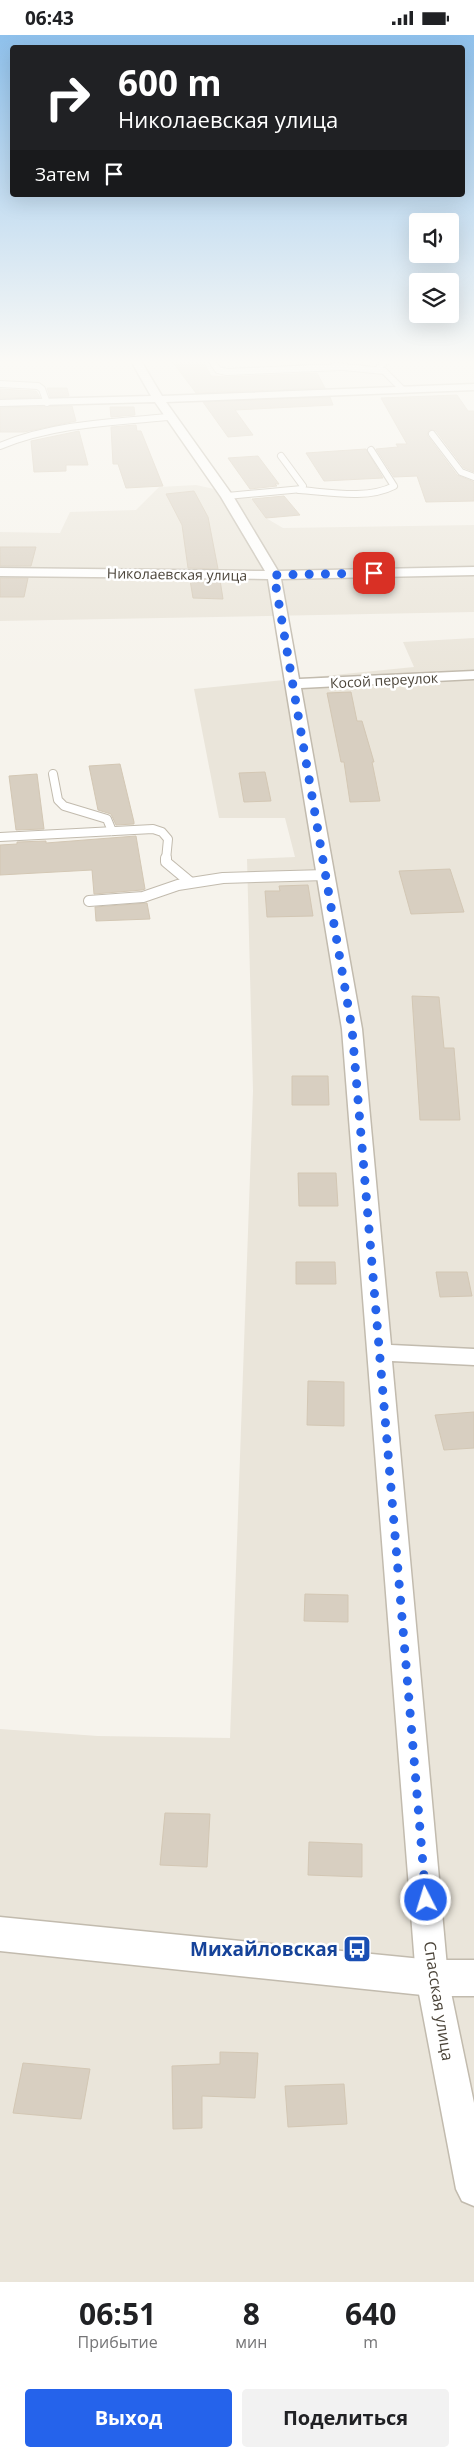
<!DOCTYPE html>
<html lang="ru">
<head>
<meta charset="utf-8">
<style>
  body { margin:0; font-family:"Open Sans",sans-serif; background:#f2f2f2; color:#202124; height:100vh; display:flex; flex-direction:column; font-size:19px; white-space:nowrap }
  * { box-sizing:border-box; margin:0 }
  p { font-size:16px; color:#757577 }
  .icon { flex:none; width:28px; height:28px; fill:none; stroke:currentColor; stroke-width:2; stroke-linecap:round; stroke-linejoin:round }
  .map { position:relative; height:2247px; overflow:hidden }
  .drawer { display:flex; flex-direction:column; background:#fff; flex:1 }
  .drawer>* { flex:none }
  .top-card { position:absolute; left:10px; top:10px; width:455px; height:152px; border-radius:5px; box-shadow:0 5px 20px #0002; background:#202124; color:#fff; overflow:hidden }
  .tools { position:absolute; left:409px; top:178px; display:grid; gap:10px }
  .tools a { display:grid; place-items:center; width:50px; height:50px; border-radius:5px; background:#fff; box-shadow:0 5px 20px #0002; font-size:25px }
  .pin { position:absolute; display:grid; place-items:center; width:42px; height:42px; color:#fff; margin:-21px; border-radius:10px; box-shadow:0 2px 8px #0006 }
  .me { position:absolute; width:55px; margin:-28px; rotate:355deg; stroke-linejoin:round; filter:drop-shadow(0 0 4px #0008) }
  .turn { display:flex; align-items:center; gap:18px; height:105px; padding:0 25px; font-size:22px }
  .turn .icon { width:65px; height:65px; stroke-width:2.5 }
  .turn b { display:block; font-size:35px; line-height:42px }
  .then { display:flex; align-items:center; height:48px; padding:0 25px; background:#0003; gap:10px; font-size:19px }
  .eta { display:flex; justify-content:space-evenly; align-items:center; height:85px; text-align:center }
  .eta b { font-size:30px; font-weight:700; line-height:35px }
  .action { display:flex; gap:10px; margin-top:auto; padding:10px 25px }
  .action a { flex:1; height:58px; border-radius:5px; background:#2563eb; color:#fff; font-size:20px; font-weight:700; line-height:58px; text-align:center }
  .action a+a { background:#f2f2f2; color:#202124 }
  .status { display:flex; justify-content:space-between; align-items:center; height:35px; padding:0 25px; background:#fff; direction:ltr }
  .status svg { height:14px; fill:currentColor }
  .map>svg:first-child { display:block }
  .residential { fill:#eae5da }
  .building { fill:#d8cfc1; stroke:#d3c7b4 }
  .lines { fill:none; stroke-linecap:round; stroke-linejoin:round }
  .service-far2-casing { stroke:#c2bbae; stroke-width:8 }
  .service-far1-casing { stroke:#c2bbae; stroke-width:10 }
  .service-casing { stroke:#c2bbae; stroke-width:12 }
  .minor-casing { stroke:#c2bbae; stroke-width:3 }
  .tertiary-casing { stroke:#c2bbae; stroke-width:3 }
  .service-far2 { stroke:#fff; stroke-width:6 }
  .service-far1 { stroke:#fff; stroke-width:8 }
  .service { stroke:#fff; stroke-width:10 }
  .minor { fill:#fff; fill-rule:evenodd }
  .tertiary { fill:#fff; fill-rule:evenodd }
  .route { stroke:#2563eb; stroke-width:9; stroke-dasharray:0 16.2 }
  .labels { text-anchor:middle; dominant-baseline:central; stroke-width:5; stroke-linejoin:round; paint-order:stroke }
  .far-street-label { font-size:14px; fill:#4b4439; stroke:#fff }
  .street-label { font-size:16px; fill:#4b4439; stroke:#fff }
  .near-transit-label { font-size:19px; font-weight:bold; fill:#164399; stroke:#fff; text-anchor:end }
</style>
</head>
<body>
<div class="status"><b>06:43</b><svg viewBox="0 0 49 12"><path d="M0 12V9h3v3zM5 12V6h3v6zM10 12V3h3v9zM15 12V0h3v12zM26 1h20v11H26zM47 4h2v5h-2z"/></svg></div>
<div class="map">
<svg width="474" height="2247" viewBox="0 0 474 2247">
  <rect width="100%" height="100%" fill="#f6f3ec"/>
  <g class="residential">
    <path d="M196,450L250,462L266,483L283,493L474,490V577L0,586V497L60,498L70,477L136,475L159,452Z"/>
    <path d="M474,603V2247H0V1694L98,1701L230,1703L253,1056L247,824L295,822L285,783H219L194,654L414,632L403,607Z"/>
  </g>
  <g class="building">
    <path d="M172,326H203L211,341L227,342L317,338L325,353L196,358Z"/>
    <path d="M47,353H67L69,361L50,362Z"/>
    <path d="M0,354L36,356L40,362L0,363Z"/>
    <path d="M457,360L468,376H474V437L464,433L436,396L429,395L427,400L457,440L474,447V466L426,467L417,441L394,442L376,414L398,412L396,409H407L381,363Z"/>
    <path d="M330,362L333,370L235,375L253,400L228,402L203,367Z"/>
    <path d="M72,371L76,386L24,397H0V373Z"/>
    <path d="M110,372H134L135,380L111,382Z"/>
    <path d="M136,390L137,396H141L163,451L126,453L118,429H113L111,392Z"/>
    <path d="M79,396L88,430H66V436L34,437L31,406Z"/>
    <path d="M366,414L383,443L324,446L306,418Z"/>
    <path d="M258,421L279,449H275L277,451L250,454L228,423Z"/>
    <path d="M194,456L208,482L218,534L188,533L182,490L166,459Z"/>
    <path d="M284,461L300,480L266,483L252,464Z"/>
    <path d="M0,512H36L31,531H0Z"/>
    <path d="M0,543H28L24,562H0Z"/>
    <path d="M190,545H220L223,564L193,563Z"/>
    <path d="M351,657L357,686H362L374,727H372L380,766L350,767L344,727H341L327,658Z"/>
    <path d="M120,729L134,787V789L116,790L111,779L98,775L89,731Z"/>
    <path d="M265,737L271,766L244,767L239,738Z"/>
    <path d="M37,739L44,794L16,795L9,741Z"/>
    <path d="M136,801L145,854L142,855L94,859L92,835L0,840V810L17,809V807L46,806V808Z"/>
    <path d="M450,834L464,877L411,879L399,836Z"/>
    <path d="M308,850L313,881L267,882L265,856H280L279,851Z"/>
    <path d="M147,868L150,884L96,886L95,872Z"/>
    <path d="M412,961L439,962L444,1013H454L460,1085H420Z"/>
    <path d="M292,1041H328L329,1070H292Z"/>
    <path d="M298,1138H336L338,1171H299Z"/>
    <path d="M296,1227H335L336,1249H296Z"/>
    <path d="M436,1237H467L472,1261L440,1262Z"/>
    <path d="M308,1346L344,1347V1391L307,1390Z"/>
    <path d="M474,1377V1413L444,1415L435,1380Z"/>
    <path d="M305,1559L348,1560V1587L304,1586Z"/>
    <path d="M165,1778L210,1779L207,1832L160,1830Z"/>
    <path d="M309,1807L362,1809V1842L308,1840Z"/>
    <path d="M220,2017L258,2018L255,2063L202,2061V2093L173,2094L172,2031L220,2029Z"/>
    <path d="M23,2028L90,2034L81,2084L13,2078Z"/>
    <path d="M344,2049L347,2089L288,2092L285,2051Z"/>
  </g>
  <g class="lines">
    <defs>
      <g id="service-far2">
        <path d="M212,326L218,335L227,337L340,332"/>
        <path d="M334,331L384,336L402,354"/>
        <path d="M377,335L386,326"/>
        <path d="M0,349L38,351L42,354L47,368"/>
        <path d="M432,399L461,437L474,442"/>
        <path d="M0,411C53,389 112,387 169,382"/>
        <path d="M299,455C328,457 367,465 394,451L371,415"/>
        <path d="M227,461L302,454L303,451L281,421"/>
      </g>
      <g id="service-far1">
        <path d="M53,739L58,765L64,771L107,784L112,796"/>
        <path d="M0,802L153,794L162,797L168,804L166,825"/>
      </g>
      <g id="service">
        <path d="M166,823V827L190,847"/>
        <path d="M89,866L143,862L178,850L223,843L326,840"/>
      </g>
      <path id="minor" d="M131,326H141L162,361L474,349V355L166,367L233,461L278,536L474,532V540L281,544L299,644L474,636V644L301,653L362,994L391,1310L474,1314V1330L392,1326L448,1943L474,2068V2171L462,2166L456,2154L416,1943L342,994L268,544L0,541V533L265,536L221,462L155,367L0,371V365L151,361Z"/>
      <path id="tertiary" d="M0,1882L432,1925H474V1961H432L0,1916Z"/>
    </defs>
    <use href="#service-far2" class="service-far2-casing"/>
    <use href="#service-far1" class="service-far1-casing"/>
    <use href="#service" class="service-casing"/>
    <use href="#minor" class="minor-casing"/>
    <use href="#tertiary" class="tertiary-casing"/>
    <use href="#service-far2" class="service-far2"/>
    <use href="#service-far1" class="service-far1"/>
    <use href="#service" class="service"/>
    <use href="#minor" class="minor"/>
    <use href="#tertiary" class="tertiary"/>
  </g>
  <linearGradient id="sky" x2="0" y2="1"><stop stop-color="#8fc1ec"/><stop offset="0.51" stop-color="#fbfaf6"/><stop offset="1" stop-color="#fbfaf6" stop-opacity="0"/></linearGradient>
  <rect width="474" height="640" fill="url(#sky)"/>
  <g class="lines">
    <path class="route" d="M374,538L274,540L352,994L426,1865"/>
  </g>
  <defs>
    <symbol id="bus-square" viewBox="-11 -11 22 22"><rect x="-9" y="-9" width="18" height="18" rx="4" fill="#1a4fb4" stroke="#fff"/><path d="M-5-6H5V4H4V6H2V4H-2V6H-4V4H-5ZM-3.5-4V0h7V-4ZM-3.5 1.2v1.5H-2V1.2ZM2 1.2v1.5H3.5V1.2Z" fill="#fff"/></symbol>
  </defs>
  <g fill-rule="evenodd">
    <use href="#bus-square" x="341" y="1898" width="32" height="32"/>
  </g>
  <g class="labels">
    <g class="far-street-label">
      <text transform="translate(177 539) rotate(1)">Николаевская улица</text>
      <text transform="translate(384 645) rotate(-3)">Косой переулок</text>
    </g>
    <g class="street-label">
      <text transform="translate(439 1966) rotate(81)">Спасская улица</text>
    </g>
    <g class="near-transit-label">
      <text x="338" y="1914">Михайловская</text>
    </g>
  </g>
</svg>
<div class="tools">
<a><svg class="icon" aria-label="sound" viewBox="0 0 24 24"><path d="M4 9h4l5-4v14l-5-4H4zM17 9q2 3 0 6"/></svg></a>
<a><svg class="icon" aria-label="layers" viewBox="0 0 24 24"><path d="M12 4l9 5-9 5-9-5zM3 14l9 5 9-5"/></svg></a>
</div>
<div class="pin" style="left:374px;top:538px;background:#d93025"><svg class="icon" aria-label="arrive" viewBox="0 0 24 24"><path d="M6 21V4h12l-3 4 3 4H6"/></svg></div>
<svg class="me" style="left:426px;top:1865px" viewBox="-20 -20 40 40"><circle r="17" fill="#2563eb" stroke="#fff" stroke-width="3"/><path d="M0-11L8 9 0 5-8 9z" fill="#fff"/></svg>
<div class="top-card">
<div class="turn"><svg class="icon" aria-label="right" viewBox="0 0 24 24"><path d="M7 20v-9h11M14 6l5 5-5 5"/></svg><div><b>600 m</b>Николаевская улица</div></div>
<div class="then">Затем<svg class="icon" aria-label="arrive" viewBox="0 0 24 24"><path d="M6 21V4h12l-3 4 3 4H6"/></svg></div>
</div>
</div>
<section class="drawer">
<div class="eta">
<div><b>06:51</b><p>Прибытие</p></div>
<div><b>8</b><p>мин</p></div>
<div><b>640</b><p>m</p></div>
</div>
<div class="action"><a>Выход</a><a>Поделиться</a></div>
</section>
</body>
</html>
